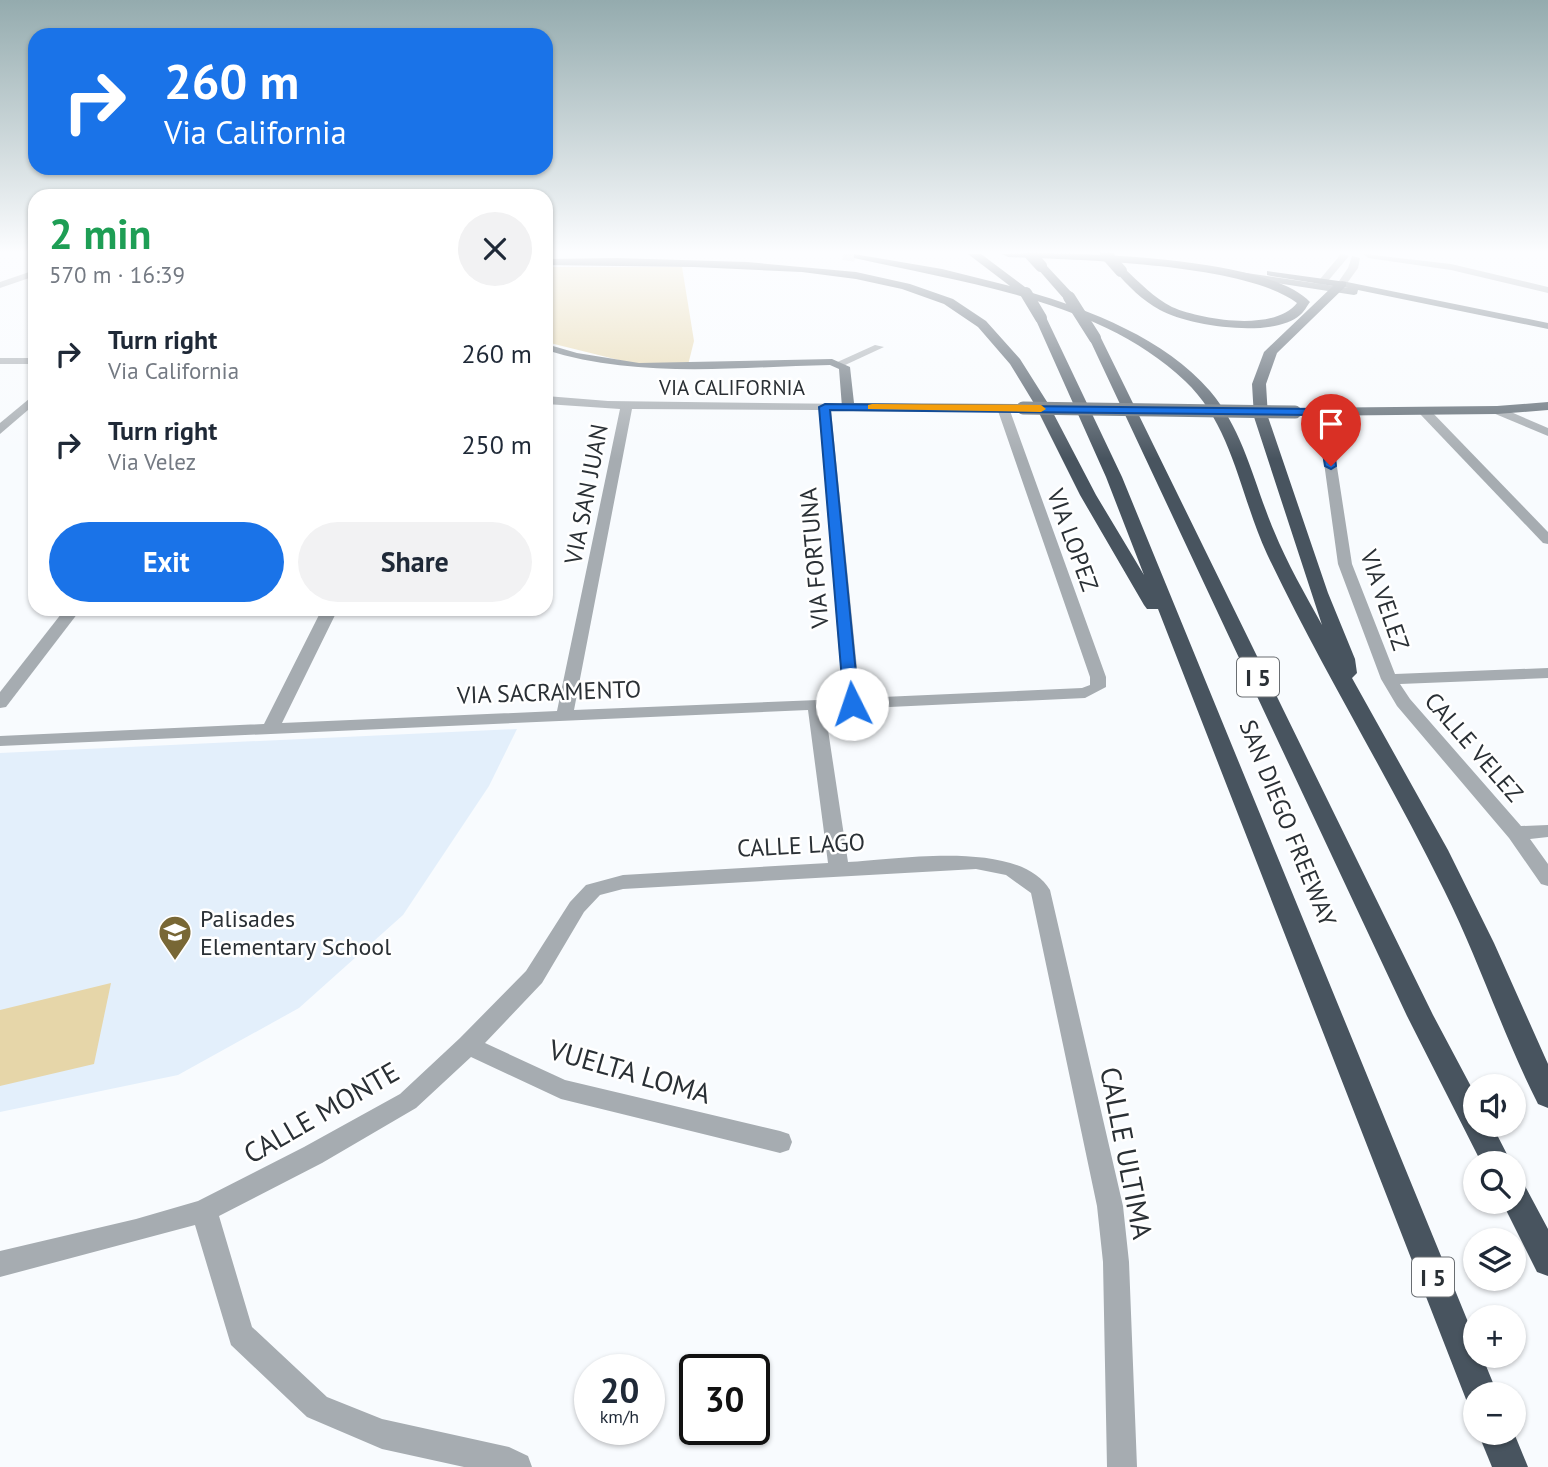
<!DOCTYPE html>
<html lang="en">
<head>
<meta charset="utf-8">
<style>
  body { margin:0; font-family:"PT Sans",sans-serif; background:#f2f2f3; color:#1f2937; height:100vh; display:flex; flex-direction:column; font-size:26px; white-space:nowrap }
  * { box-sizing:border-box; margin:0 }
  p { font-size:23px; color:#747a83 }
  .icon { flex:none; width:38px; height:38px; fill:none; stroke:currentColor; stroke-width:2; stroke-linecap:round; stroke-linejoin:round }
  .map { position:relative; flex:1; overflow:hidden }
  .panel { position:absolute; left:28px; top:189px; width:525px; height:427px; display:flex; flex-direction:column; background:#fff; border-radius:21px; box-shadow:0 2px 5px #0004 }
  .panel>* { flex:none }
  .hud { position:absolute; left:28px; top:28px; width:525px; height:147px; border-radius:21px; box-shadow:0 2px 5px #0004; background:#1a73e8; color:#fff; overflow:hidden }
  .fabs { position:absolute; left:1463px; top:1074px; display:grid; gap:14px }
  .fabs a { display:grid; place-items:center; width:63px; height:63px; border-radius:50%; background:#fff; box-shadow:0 2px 5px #0004; font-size:35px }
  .speed { position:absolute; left:574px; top:1354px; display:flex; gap:14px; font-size:35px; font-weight:700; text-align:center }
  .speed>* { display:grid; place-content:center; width:91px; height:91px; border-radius:50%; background:#fff; box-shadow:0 2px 5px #0004; line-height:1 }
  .speed small { font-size:18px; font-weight:400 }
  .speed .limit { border:4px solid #111; border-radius:10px; background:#fff; color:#111 }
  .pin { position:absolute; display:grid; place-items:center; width:60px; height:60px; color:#fff; margin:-72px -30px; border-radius:50% 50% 50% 0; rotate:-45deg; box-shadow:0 0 7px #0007 }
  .pin .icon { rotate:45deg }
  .me { position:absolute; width:77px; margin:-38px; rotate:356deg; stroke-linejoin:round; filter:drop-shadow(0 0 5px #0008) }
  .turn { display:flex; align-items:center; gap:24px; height:147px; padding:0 21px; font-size:32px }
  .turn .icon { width:91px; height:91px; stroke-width:2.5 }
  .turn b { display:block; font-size:49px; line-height:60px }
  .round { display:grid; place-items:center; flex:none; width:74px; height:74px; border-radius:37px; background:#f2f2f3 }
  .overview { display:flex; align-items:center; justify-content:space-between; height:119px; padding:0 21px }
  h1 { font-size:42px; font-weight:700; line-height:52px; color:#1e9e55 }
  .action { display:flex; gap:14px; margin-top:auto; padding:14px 21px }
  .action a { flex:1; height:80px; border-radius:42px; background:#1a73e8; color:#fff; font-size:28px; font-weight:700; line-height:80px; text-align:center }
  .action a+a { background:#f2f2f3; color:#1f2937 }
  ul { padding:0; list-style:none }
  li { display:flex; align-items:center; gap:21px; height:91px; padding:0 21px }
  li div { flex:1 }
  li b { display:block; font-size:26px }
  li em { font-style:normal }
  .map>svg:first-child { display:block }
  .built { fill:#e3effb }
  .green { fill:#e6d6a9 }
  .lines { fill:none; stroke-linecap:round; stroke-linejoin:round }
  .highway-tunnel { stroke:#cfd2d6; stroke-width:12; stroke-dasharray:12 6; stroke-linecap:butt }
  .minor { fill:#a6acb1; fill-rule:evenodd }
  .major { fill:#606b74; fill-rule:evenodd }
  .highway { fill:#48545f; fill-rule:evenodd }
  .major-bridge { stroke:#606b74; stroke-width:13 }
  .highway-bridge { stroke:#48545f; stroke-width:12 }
  .route { fill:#1a73e8; stroke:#114b97; stroke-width:2 }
  .slow { fill:#f59e0b }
  .labels { text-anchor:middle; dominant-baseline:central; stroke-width:5; stroke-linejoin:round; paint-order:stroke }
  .far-street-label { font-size:21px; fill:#2a3035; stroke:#fff }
  .shield { fill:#fff; stroke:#6a6e72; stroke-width:2 }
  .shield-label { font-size:23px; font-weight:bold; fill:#2a3035 }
  .street-label { font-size:24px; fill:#2a3035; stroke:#fff }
  .poi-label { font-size:24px; fill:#2a3035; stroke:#fff; text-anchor:start }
  .near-street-label { font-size:28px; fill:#2a3035; stroke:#fff }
</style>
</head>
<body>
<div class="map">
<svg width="1548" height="1467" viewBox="0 0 1548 1467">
  <rect width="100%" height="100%" fill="#f8fbfe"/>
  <path class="built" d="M517,729L489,786L403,915L299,1008L178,1075L0,1112V753Z"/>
  <g class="green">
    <path d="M546,267H682L694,341L688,365H639L546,342Z"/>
    <path d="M111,983L94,1064L0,1086V1010Z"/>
  </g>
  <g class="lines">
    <path class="highway-tunnel" d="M843,254L858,256"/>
    <g class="minor">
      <path d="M1341,254L1349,256L1322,288H1316V284Z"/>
      <path d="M1364,254L1451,264L1548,287V293L1451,270L1368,258Z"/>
      <path d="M1352,256L1360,258L1358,268L1345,286H1339L1337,284L1348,268Z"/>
      <path d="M35,270V276L0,288V282Z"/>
      <path d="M875,345L884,347L843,366L833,364Z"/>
      <rect x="0" y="358" width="35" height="6"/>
      <path d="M35,394V404L0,434V423Z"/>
      <path d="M546,396L608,401L852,404V410H831L860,698L1082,688L1090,685V677L997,408L1003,404L1009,408L1106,677V687L1085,698L825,710L848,862C899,859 1020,839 1050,890L1123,1206L1129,1262L1137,1467H1107L1103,1262L1097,1206L1031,893L1006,875L976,869L623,889L600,895L584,912L542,983L485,1043L565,1080L780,1131L789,1134L792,1142L789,1150L780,1153L561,1099L471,1057L416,1108L322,1163L219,1216L252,1327L327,1397L382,1419L509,1447L528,1456L532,1467H464L382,1449L307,1417L231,1345L195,1225L0,1277V1251L136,1219L198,1201L304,1147L400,1094L460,1038L526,971L570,902L586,885L623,875L828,863L808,710L0,746V736L264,724L322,609H338L282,723L557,711L620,409L546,404ZM632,409L819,410L843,699L574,710Z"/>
      <path d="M1497,406L1548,428V436L1493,413V407Z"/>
      <path d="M1420,408H1428L1548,532V544L1543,543L1420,414Z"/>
      <path d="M1311,409H1319L1333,441L1352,564L1395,674L1548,668V678L1400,684L1410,699L1521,826L1548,825V837L1530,839L1548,864V886L1541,884L1509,838L1397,706L1381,679L1338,564L1321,441L1309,412Z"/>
      <path d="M65,609H81L6,707L0,708V692Z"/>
    </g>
    <g class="major">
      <path d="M1240,272L1348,288L1339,286L1337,284L1342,281L1548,323V329L1358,290L1357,294L1354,295L1237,277V273Z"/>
      <path d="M546,344L577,353L639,363L832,359L850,367L854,403L1023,404L1029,408L1023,412L848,411L842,407L839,369L830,365C736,367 638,379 546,350Z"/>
      <path d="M1548,402V410L1497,414L1295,416L1289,412L1295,408L1497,406Z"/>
    </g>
    <g class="highway">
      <path d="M854,254L942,269L1010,286L968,254H981L1025,287L1026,291C1091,310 1165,339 1210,391C1244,431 1254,484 1274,531C1287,563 1305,594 1322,625L1254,417L1252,384L1264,352L1333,286L1271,276L1267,275V271L1346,282V286L1277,353L1266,384L1268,417L1328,593L1355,659L1357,673L1352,678L1448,850L1494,943L1548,1064V1108L1538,1104C1503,1035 1479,960 1444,890C1388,776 1321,668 1267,554C1240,496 1233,426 1185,381C1100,300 964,283 854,258Z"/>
      <path d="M1002,254C1066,251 1268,256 1310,302C1307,306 1304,312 1300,315C1273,339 1189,326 1160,310C1143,301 1127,285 1115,271L1125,269C1139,282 1154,298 1172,307C1202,320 1275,332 1297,303C1244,263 1077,260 1008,257Z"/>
      <path d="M617,258L747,262L856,272L910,284L953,299L986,321L1020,359L1049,405L1096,495L1144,575L1106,477L1035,318L1041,314L1045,315L1122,477L1475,1339V1356H1482L1498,1395H1475V1410L1469,1407L1158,609H1147L1144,605L1080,495L1035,405L1010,364L978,327L944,304L902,289L856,279L802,272L694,267L546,265V259Z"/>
      <path d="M1037,264H1045L1073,294V300H1065L1037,268Z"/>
      <path d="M1095,334L1101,338L1433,1015L1475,1094V1125H1492L1512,1164H1482L1407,1016L1089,338Z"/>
      <path d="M1514,1182L1525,1186L1548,1229V1276L1537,1272L1502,1202H1514Z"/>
      <path d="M1478,1433H1514L1528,1467H1492Z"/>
    </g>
    <path class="major-bridge" d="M1023,408L1295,412"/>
    <g class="highway-bridge">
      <path d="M1030,254L1041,266"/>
      <path d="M1106,254L1121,271"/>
      <path d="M1026,293L1041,318"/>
      <path d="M1069,297L1095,338"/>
    </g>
  </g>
  <linearGradient id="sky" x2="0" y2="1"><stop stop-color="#94abae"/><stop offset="0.55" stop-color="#fcfdff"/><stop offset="1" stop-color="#fcfdff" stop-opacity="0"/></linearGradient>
  <rect width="1548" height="459" fill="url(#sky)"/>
  <path class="route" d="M825,404L1315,409C1331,416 1334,450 1336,466L1331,469L1325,466L1321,441L1311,415L830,410L859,704L852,708L844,704L819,407Z"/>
  <path class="slow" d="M872,404L1041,405L1046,409L1041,412L868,409V405Z"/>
  <defs>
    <symbol id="school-pin" viewBox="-11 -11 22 30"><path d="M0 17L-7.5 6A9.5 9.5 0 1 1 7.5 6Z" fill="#786735" stroke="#fff"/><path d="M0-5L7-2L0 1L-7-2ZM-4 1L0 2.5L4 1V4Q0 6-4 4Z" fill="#fff"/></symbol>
  </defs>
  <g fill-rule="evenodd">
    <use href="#school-pin" x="156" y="913" width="38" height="52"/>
  </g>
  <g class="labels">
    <g class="far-street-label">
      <text x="732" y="387">VIA CALIFORNIA</text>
    </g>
    <g class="shield">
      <rect x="1237" y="657.5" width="42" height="39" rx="5"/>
      <rect x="1412" y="1257.5" width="42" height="39" rx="5"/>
    </g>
    <g class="shield-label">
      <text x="1258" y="677">I 5</text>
      <text x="1433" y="1277">I 5</text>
    </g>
    <g class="street-label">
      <text transform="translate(586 494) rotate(-79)">VIA SAN JUAN</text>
      <text transform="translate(1073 540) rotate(70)">VIA LOPEZ</text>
      <text transform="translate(814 558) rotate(-95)">VIA FORTUNA</text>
      <text transform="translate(1385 600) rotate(71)">VIA VELEZ</text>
      <text transform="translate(549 692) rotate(-2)">VIA SACRAMENTO</text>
      <text transform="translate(1474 747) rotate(49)">CALLE VELEZ</text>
      <text transform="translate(1288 823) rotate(68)">SAN DIEGO FREEWAY</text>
      <text transform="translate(801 845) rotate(-3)">CALLE LAGO</text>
    </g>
    <g class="poi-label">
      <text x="200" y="918">Palisades<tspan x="200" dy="28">Elementary School</tspan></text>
    </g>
    <g class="near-street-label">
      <text transform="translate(630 1071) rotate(16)">VUELTA LOMA</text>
      <text transform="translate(321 1112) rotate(-30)">CALLE MONTE</text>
      <text transform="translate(1127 1153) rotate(79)">CALLE ULTIMA</text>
    </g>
  </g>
</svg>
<div class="fabs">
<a><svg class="icon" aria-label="sound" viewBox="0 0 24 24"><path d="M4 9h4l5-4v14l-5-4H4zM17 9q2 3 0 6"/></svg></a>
<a><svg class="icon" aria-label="search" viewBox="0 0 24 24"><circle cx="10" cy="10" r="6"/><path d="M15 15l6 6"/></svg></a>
<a><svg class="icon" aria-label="layers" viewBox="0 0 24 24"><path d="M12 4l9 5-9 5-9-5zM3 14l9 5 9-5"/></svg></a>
<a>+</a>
<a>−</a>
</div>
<div class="speed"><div>20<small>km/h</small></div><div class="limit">30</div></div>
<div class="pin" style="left:1331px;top:466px;background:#d93025"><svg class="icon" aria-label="arrive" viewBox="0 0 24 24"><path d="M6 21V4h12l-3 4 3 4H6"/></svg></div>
<svg class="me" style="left:852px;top:704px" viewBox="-20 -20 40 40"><circle r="19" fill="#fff"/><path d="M0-13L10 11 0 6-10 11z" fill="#1a73e8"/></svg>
<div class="hud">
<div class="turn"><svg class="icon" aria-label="right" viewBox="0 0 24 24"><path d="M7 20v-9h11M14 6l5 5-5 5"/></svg><div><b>260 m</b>Via California</div></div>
</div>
<section class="panel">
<div class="overview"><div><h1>2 min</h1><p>570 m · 16:39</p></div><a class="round"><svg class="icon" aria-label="close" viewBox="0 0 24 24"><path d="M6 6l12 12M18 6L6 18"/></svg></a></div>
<ul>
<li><svg class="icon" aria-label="right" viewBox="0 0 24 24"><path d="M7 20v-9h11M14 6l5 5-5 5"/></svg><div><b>Turn right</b><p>Via California</p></div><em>260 m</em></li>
<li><svg class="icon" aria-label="right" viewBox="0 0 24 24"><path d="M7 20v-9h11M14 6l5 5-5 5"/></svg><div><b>Turn right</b><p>Via Velez</p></div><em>250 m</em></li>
</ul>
<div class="action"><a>Exit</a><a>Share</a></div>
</section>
</div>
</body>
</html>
